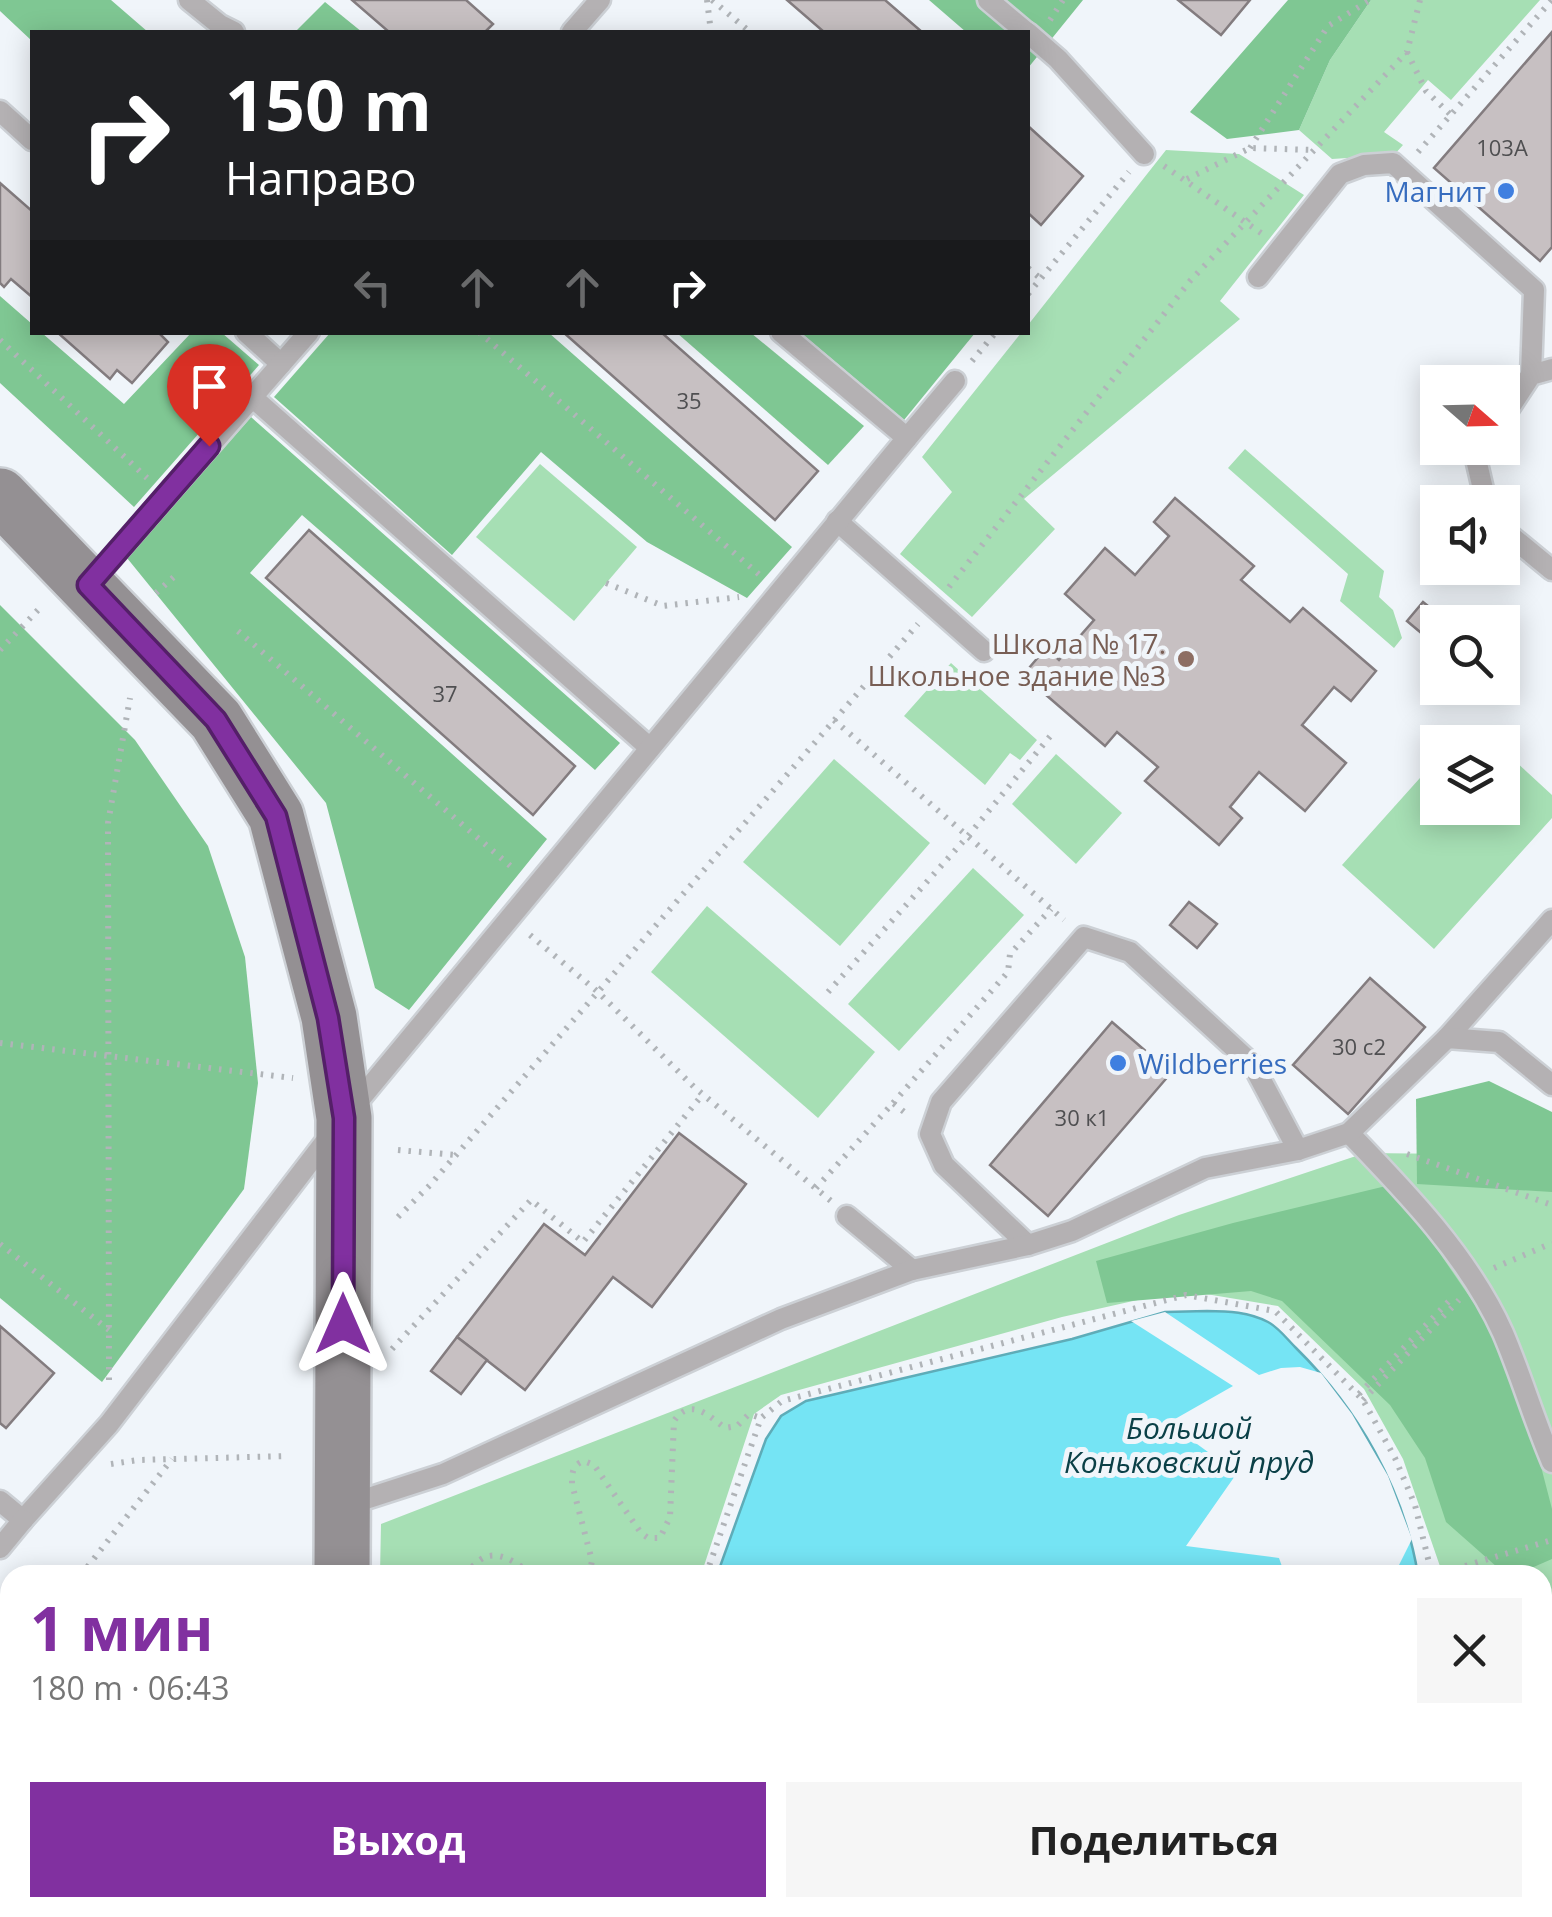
<!DOCTYPE html>
<html lang="ru">
<head>
<meta charset="utf-8">
<style>
  body { margin:0; font-family:"Open Sans",sans-serif; background:#f6f6f6; color:#222; height:100vh; display:flex; flex-direction:column; font-size:38px; white-space:nowrap }
  * { box-sizing:border-box; margin:0 }
  p { font-size:32px; color:#767676 }
  .icon { flex:none; width:55px; height:55px; fill:none; stroke:currentColor; stroke-width:2; stroke-linecap:round; stroke-linejoin:round }
  .map { position:relative; flex:1; overflow:hidden }
  .side { position:absolute; left:0px; top:1565px; width:1552px; height:352px; display:flex; flex-direction:column; background:#fff; border-radius:30px 30px 0 0; box-shadow:0 5px 25px #0003 }
  .side>* { flex:none }
  .guide { position:absolute; left:30px; top:30px; width:1000px; height:305px; border-radius:0px; box-shadow:0 5px 25px #0003; background:#202124; color:#fff; overflow:hidden }
  .needle { width:65px; rotate:110deg }
  .tools { position:absolute; left:1420px; top:365px; display:grid; gap:20px }
  .tools a { display:grid; place-items:center; width:100px; height:100px; border-radius:0px; background:#fff; box-shadow:0 5px 25px #0003; font-size:50px }
  .pin { position:absolute; display:grid; place-items:center; width:85px; height:85px; color:#fff; margin:-102px -42px; border-radius:50% 50% 50% 0; rotate:-45deg; box-shadow:0 0 10px #0007 }
  .pin .icon { rotate:45deg }
  .me { position:absolute; width:110px; margin:-55px; rotate:0deg; stroke-linejoin:round; filter:drop-shadow(0 0 8px #0008) }
  .turn { display:flex; align-items:center; gap:35px; height:210px; padding:0 30px; font-size:45px }
  .turn .icon { width:130px; height:130px; stroke-width:2.5 }
  .turn b { display:block; font-size:70px; line-height:85px }
  .lanes { display:flex; align-items:center; height:95px; padding:0 30px; background:#0003; justify-content:center; gap:50px; direction:ltr }
  .lanes .off { opacity:.35 }
  .round { display:grid; place-items:center; flex:none; width:105px; height:105px; border-radius:0px; background:#f6f6f6 }
  .summary { display:flex; align-items:center; justify-content:space-between; height:170px; padding:0 30px }
  h1 { font-size:60px; font-weight:700; line-height:75px; color:#8130a0 }
  .cta { display:flex; gap:20px; margin-top:auto; padding:20px 30px }
  .cta a { flex:1; height:115px; border-radius:0px; background:#8130a0; color:#fff; font-size:40px; font-weight:700; line-height:115px; text-align:center }
  .cta a+a { background:#f6f6f6; color:#222 }
  .map>svg:first-child { display:block }
  .green { fill:#a6dfb4 }
  .forest { fill:#7fc793 }
  .water { fill:#75e4f4; stroke:#5eacb8; stroke-width:2.5 }
  .pier { fill:#f0f5fa }
  .building { fill:#c7c0c2; stroke:#837c7f; stroke-width:2.5 }
  .lines { fill:none; stroke-linecap:round; stroke-linejoin:round }
  .lane-casing { stroke:#ccd0d5; stroke-width:25 }
  .secondary-casing { stroke:#ccd0d5; stroke-width:60 }
  .path { stroke:#b0b4b8; stroke-width:6; stroke-dasharray:2.5 8; stroke-linecap:butt }
  .lane { stroke:#b4b1b3; stroke-width:20 }
  .secondary { stroke:#949093; stroke-width:55 }
  .route-casing { stroke:#541f68; stroke-width:25 }
  .route { stroke:#8130a0; stroke-width:18 }
  .shop-dot { fill:#3f7fe0; stroke:#f0f5fa; stroke-width:4 }
  .education-dot { fill:#8d6e63; stroke:#f0f5fa; stroke-width:4 }
  .labels { text-anchor:middle; dominant-baseline:central; stroke-width:10; stroke-linejoin:round; paint-order:stroke }
  .number-label { font-size:22px; fill:#4f4f51 }
  .shop-label { font-size:28px; fill:#366cbe; stroke:#f0f5fa; text-anchor:end }
  .education-label { font-size:28px; fill:#785e54; stroke:#f0f5fa; text-anchor:end }
  .water-label { font-size:30px; font-style:italic; fill:#0b4047; stroke:#f0f5fa }
</style>
</head>
<body>
<div class="map">
<svg width="1552" height="1917" viewBox="0 0 1552 1917">
  <rect width="100%" height="100%" fill="#f0f5fa"/>
  <g class="green">
    <path d="M1371,0H1540L1451,100L1428,80L1384,132L1403,145L1394,155L1332,159L1299,130L1330,60Z"/>
    <path d="M1166,150L1239,154L1304,195L1220,301L1240,319L1024,499L1055,529L972,617L900,554L952,492L922,457L1021,333L1028,332V325Z"/>
    <path d="M1245,449L1384,571L1379,597L1393,610L1402,638L1394,648L1340,601L1348,574L1228,468Z"/>
    <path d="M540,464L637,547L574,621L476,537Z"/>
    <path d="M951,663L1037,740L1020,760L1010,753L985,785L904,716Z"/>
    <path d="M1503,750L1552,795V818L1434,949L1342,865L1437,759L1438,808H1502Z"/>
    <path d="M1056,754L1122,813L1076,864L1012,804Z"/>
    <path d="M834,759L930,843L840,946L743,862Z"/>
    <path d="M973,868L1024,915L899,1051L848,1004Z"/>
    <path d="M707,906L875,1052L818,1118L651,972Z"/>
    <path d="M1365,1153L1552,1155V1715L1543,1708L1542,1575H1443L1403,1459L1364,1389L1278,1306L1182,1290L1062,1317L781,1395L754,1414L701,1575H627L625,1571L615,1575H380L381,1524L1179,1215Z"/>
    <path d="M1552,1716V1842L1543,1848V1721Z"/>
    <path d="M1245,1908H1446L1431,1917H1235Z"/>
  </g>
  <g class="forest">
    <path d="M0,0H111L148,32H32V41L0,11Z"/>
    <path d="M929,0H1083L1028,68V32H966Z"/>
    <path d="M1288,0H1371L1330,60L1299,130L1227,139L1190,112Z"/>
    <path d="M325,2L362,32H295Z"/>
    <path d="M0,296L32,324V332L42,333L124,404L191,333H222L259,365L134,507L0,383Z"/>
    <path d="M330,333H549L792,547L747,598L647,542L541,452L452,555L274,397Z"/>
    <path d="M677,333H751L864,426L828,465Z"/>
    <path d="M801,333H975L904,420Z"/>
    <path d="M251,417L620,743L595,770L302,515L250,573L547,839L409,1010L375,988L326,803L127,558Z"/>
    <path d="M0,605L135,740L208,846L245,957L258,1083L244,1189L102,1382L0,1298Z"/>
    <path d="M1489,1081L1552,1112V1192L1417,1184L1416,1099Z"/>
    <path d="M1386,1186L1432,1242L1495,1334L1538,1455L1552,1509V1559L1529,1569L1497,1567L1446,1522L1425,1458L1390,1405L1282,1301L1251,1291L1107,1303L1096,1261L1233,1223Z"/>
  </g>
  <g class="water">
    <path d="M1207,1311C1228,1311 1249,1312 1268,1322C1278,1327 1287,1339 1296,1348C1358,1409 1404,1489 1418,1575H717L766,1439L781,1416L806,1401L1072,1339L1165,1312Z"/>
    <path d="M561,1908H1144L1135,1917H555Z"/>
  </g>
  <path class="pier" d="M1165,1312L1259,1375L1281,1368L1300,1367L1321,1373L1352,1414L1388,1476L1412,1539L1394,1575H1285L1279,1558L1186,1546L1237,1473L1168,1423L1233,1386L1131,1321Z"/>
  <g class="building">
    <path d="M352,0H466L493,24L485,32H389Z"/>
    <path d="M787,0H885L922,32H824Z"/>
    <path d="M1178,0H1250L1221,35Z"/>
    <path d="M1552,32V247L1540,261L1434,168Z"/>
    <path d="M1028,126L1083,176L1041,225L1028,213Z"/>
    <path d="M0,183L32,211V297L11,279L4,287L0,283Z"/>
    <path d="M57,332H158L168,342L132,383L117,370L110,379Z"/>
    <path d="M563,332H661L818,471L775,520Z"/>
    <path d="M1175,498L1254,566L1241,580L1290,622L1303,608L1376,671L1351,701L1334,687L1302,725L1346,763L1305,811L1259,772L1230,807L1242,818L1219,845L1145,781L1158,767L1117,732L1105,746L1023,675L1046,648L1059,660L1094,620L1065,594L1086,570L1105,548L1135,575L1169,536L1154,522Z"/>
    <path d="M309,530L575,766L533,815L266,578Z"/>
    <path d="M1423,602L1448,622H1438V647L1407,621Z"/>
    <path d="M1189,902L1217,924L1197,948L1170,925Z"/>
    <path d="M1370,978L1425,1027L1348,1114L1293,1065Z"/>
    <path d="M1112,1022L1171,1073L1048,1216L990,1165Z"/>
    <path d="M679,1133L746,1184L652,1307L613,1277L525,1390L457,1337L544,1224L585,1255Z"/>
    <path d="M0,1326L54,1373L6,1428L0,1423Z"/>
    <path d="M457,1337L487,1360L461,1394L431,1371Z"/>
    <path d="M10,1798V1908H27L18,1917H0V1810Z"/>
  </g>
  <g class="lines">
    <defs>
      <g id="lane">
        <path d="M189,0L220,25L234,32"/>
        <path d="M988,0L1026,32"/>
        <path d="M572,32L600,0"/>
        <path d="M1028,33L1058,59L1144,154"/>
        <path d="M0,111L32,140"/>
        <path d="M1258,277L1340,174L1364,165L1393,163L1534,290L1531,375"/>
        <path d="M246,332L281,364"/>
        <path d="M252,397L650,748"/>
        <path d="M1502,419L1531,375L1552,369"/>
        <path d="M907,438L955,381"/>
        <path d="M1484,448L1476,459L1486,502"/>
        <path d="M837,521L984,651"/>
        <path d="M1502,529L1552,570"/>
        <path d="M90,583L309,332"/>
        <path d="M1447,1038L1552,920"/>
        <path d="M350,1111L907,438L781,332"/>
        <path d="M1349,1133C1406,1192 1469,1257 1503,1333C1521,1375 1534,1420 1552,1462"/>
        <path d="M847,1216L912,1270"/>
        <path d="M1028,1245L944,1165L930,1134L941,1102L1084,937L1130,952L1253,1065L1298,1150"/>
        <path d="M0,1501L23,1520L109,1424L332,1133"/>
        <path d="M344,1506L443,1474L781,1319L912,1270L1028,1245L1072,1231L1205,1168L1298,1150L1349,1133L1447,1038L1499,1042L1552,1085"/>
        <path d="M0,1548L23,1520"/>
        <path d="M0,1737L10,1736"/>
        <path d="M68,1917L76,1908"/>
        <path d="M1540,1917L1552,1905"/>
      </g>
      <g id="secondary">
        <path d="M0,496L216,720L276,816L329,1017L344,1118L342,1575"/>
        <path d="M344,1908L345,1917"/>
      </g>
    </defs>
    <use href="#lane" class="lane-casing"/>
    <use href="#secondary" class="secondary-casing"/>
    <g class="path">
      <path d="M707,0L711,32"/>
      <path d="M712,0L750,32"/>
      <path d="M1050,20L1063,0"/>
      <path d="M1407,52L1426,91L1451,115"/>
      <path d="M1250,148L1328,26L1370,0"/>
      <path d="M1418,152L1552,0"/>
      <path d="M1164,166L1261,233"/>
      <path d="M1187,179L1250,148L1313,150"/>
      <path d="M1028,268L1040,278"/>
      <path d="M1028,294L1129,172"/>
      <path d="M479,332L762,577"/>
      <path d="M0,340L147,478"/>
      <path d="M972,361L996,332"/>
      <path d="M606,583L663,606L739,597"/>
      <path d="M949,587L1190,281L1407,52L1420,0"/>
      <path d="M156,593L177,574"/>
      <path d="M238,631L515,870"/>
      <path d="M0,650L38,610"/>
      <path d="M834,720L1064,920"/>
      <path d="M530,935L598,992L694,1087L831,1201"/>
      <path d="M828,992L968,836L1052,734"/>
      <path d="M0,1043L293,1078"/>
      <path d="M893,1103L1008,972L1010,954L1051,909"/>
      <path d="M398,1150L456,1155"/>
      <path d="M1407,1154L1552,1205"/>
      <path d="M816,1188L893,1103L908,1115"/>
      <path d="M398,1217L430,1185L918,624"/>
      <path d="M0,1244L109,1330"/>
      <path d="M1494,1268L1552,1243"/>
      <path d="M392,1349L531,1200L583,1242L703,1094"/>
      <path d="M109,1380L108,823L130,698"/>
      <path d="M1359,1394L1452,1298"/>
      <path d="M1363,1400L1459,1300"/>
      <path d="M111,1464L138,1460L289,1456"/>
      <path d="M400,1572C420,1571 440,1574 459,1572C470,1571 472,1566 480,1560C496,1548 519,1563 531,1575"/>
      <path d="M81,1575L172,1459"/>
      <path d="M589,1575L592,1561L572,1484C572,1473 572,1465 584,1461L594,1465L641,1533L648,1538H660L670,1517L674,1421C690,1397 708,1415 725,1428L737,1426L749,1414L761,1418"/>
      <path d="M706,1575L761,1418L782,1401L1186,1295L1275,1311L1363,1400L1395,1458L1415,1505L1432,1575"/>
      <path d="M1435,1575L1552,1540"/>
      <path d="M0,1677L10,1665"/>
      <path d="M1542,1698L1552,1705"/>
      <path d="M1542,1730L1552,1726"/>
      <path d="M551,1917L556,1908"/>
      <path d="M1158,1917L1167,1908"/>
      <path d="M1250,1917L1259,1908"/>
    </g>
    <use href="#lane" class="lane"/>
    <use href="#secondary" class="secondary"/>
  </g>
  <g class="lines">
    <defs>
      <path id="route" d="M209,446L88,585L216,720L276,816L328,1018L344,1118L343,1324"/>
    </defs>
    <use href="#route" class="route-casing"/>
    <use href="#route" class="route"/>
  </g>
  <g class="shop-dot">
    <circle cx="1506" cy="191" r="10"/>
    <circle cx="1118" cy="1063" r="10"/>
  </g>
  <circle class="education-dot" cx="1186" cy="659" r="10"/>
  <g class="labels">
    <g class="number-label">
      <text x="1502" y="147">103А</text>
      <text x="689" y="400">35</text>
      <text x="445" y="693">37</text>
      <text x="1359" y="1046">30 с2</text>
      <text x="1082" y="1117">30 к1</text>
    </g>
    <g class="shop-label">
      <text x="1486" y="191">Магнит</text>
      <text x="1138" y="1063" text-anchor="start">Wildberries</text>
    </g>
    <g class="education-label">
      <text x="1166" y="643">Школа № 17.<tspan x="1166" dy="32">Школьное здание №3</tspan></text>
    </g>
    <g class="water-label">
      <text x="1189" y="1427">Большой<tspan x="1189" dy="34">Коньковский пруд</tspan></text>
    </g>
  </g>
</svg>
<div class="tools">
<a><svg class="needle" viewBox="-14 -14 28 28"><path d="M0-13l5 13h-10z" fill="#e53935"/><path d="M0 13l5-13h-10z" fill="#767676"/></svg></a>
<a><svg class="icon" aria-label="sound" viewBox="0 0 24 24"><path d="M4 9h4l5-4v14l-5-4H4zM17 9q2 3 0 6"/></svg></a>
<a><svg class="icon" aria-label="search" viewBox="0 0 24 24"><circle cx="10" cy="10" r="6"/><path d="M15 15l6 6"/></svg></a>
<a><svg class="icon" aria-label="layers" viewBox="0 0 24 24"><path d="M12 4l9 5-9 5-9-5zM3 14l9 5 9-5"/></svg></a>
</div>
<div class="pin" style="left:209px;top:446px;background:#d93025"><svg class="icon" aria-label="arrive" viewBox="0 0 24 24"><path d="M6 21V4h12l-3 4 3 4H6"/></svg></div>
<svg class="me" style="left:343px;top:1324px" viewBox="-20 -20 40 40"><path d="M0-17L14 15 0 8-14 15z" fill="#8130a0" stroke="#fff" stroke-width="4"/></svg>
<div class="guide">
<div class="turn"><svg class="icon" aria-label="right" viewBox="0 0 24 24"><path d="M7 20v-9h11M14 6l5 5-5 5"/></svg><div><b>150 m</b>Направо</div></div>
<div class="lanes"><svg class="icon off" aria-label="left" viewBox="0 0 24 24"><path d="M17 20v-9H6M10 6l-5 5 5 5"/></svg><svg class="icon off" aria-label="ahead" viewBox="0 0 24 24"><path d="M12 20V5M6 11l6-6 6 6"/></svg><svg class="icon off" aria-label="ahead" viewBox="0 0 24 24"><path d="M12 20V5M6 11l6-6 6 6"/></svg><svg class="icon" aria-label="right" viewBox="0 0 24 24"><path d="M7 20v-9h11M14 6l5 5-5 5"/></svg></div>
</div>
<section class="side">
<div class="summary"><div><h1>1 мин</h1><p>180 m · 06:43</p></div><a class="round"><svg class="icon" aria-label="close" viewBox="0 0 24 24"><path d="M6 6l12 12M18 6L6 18"/></svg></a></div>
<div class="cta"><a>Выход</a><a>Поделиться</a></div>
</section>
</div>
</body>
</html>
